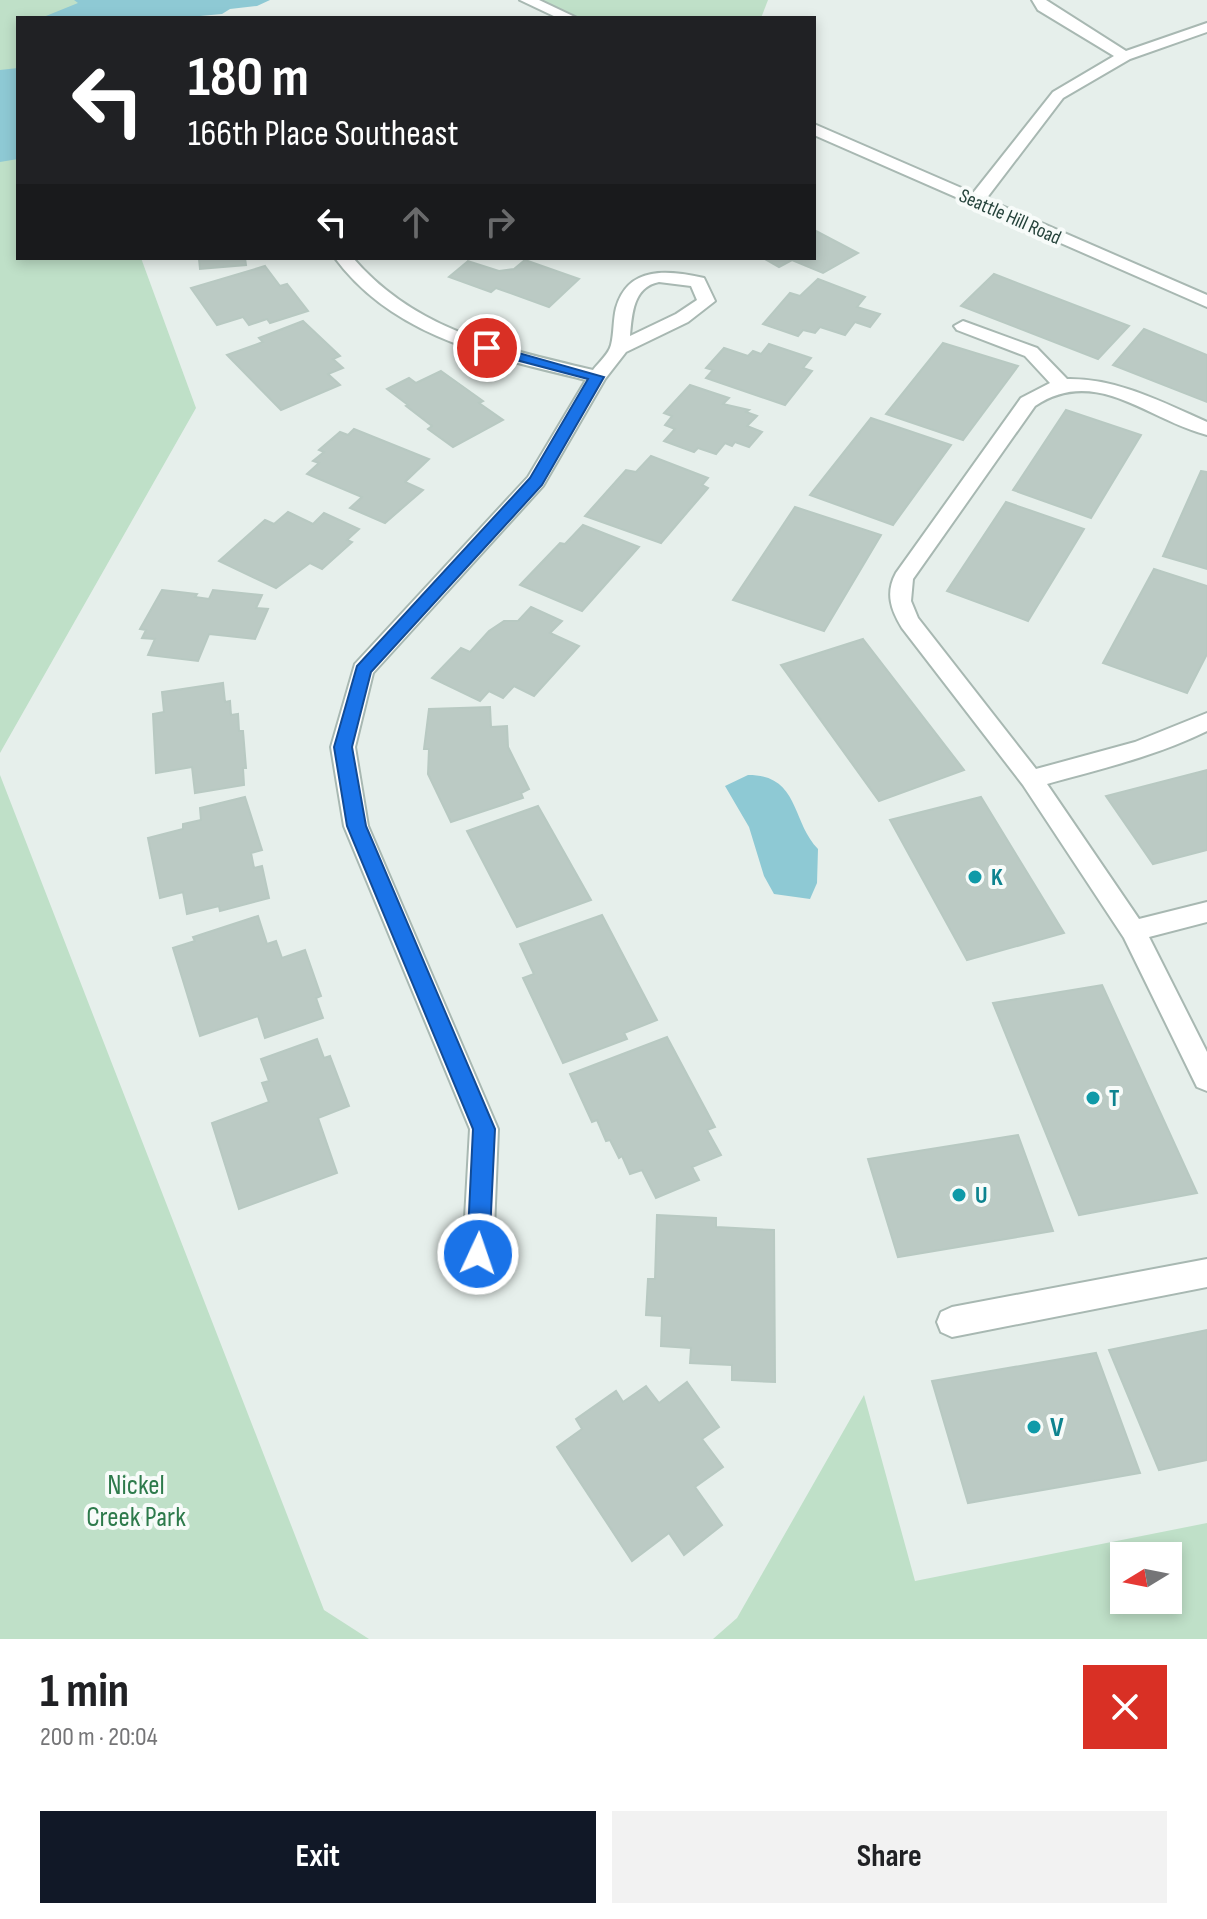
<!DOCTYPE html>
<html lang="en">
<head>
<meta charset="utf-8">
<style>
  body { margin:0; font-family:"Sofia Sans Condensed",sans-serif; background:#f2f2f2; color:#202124; height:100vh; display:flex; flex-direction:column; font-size:30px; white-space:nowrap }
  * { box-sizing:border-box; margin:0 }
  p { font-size:26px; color:#757577 }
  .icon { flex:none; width:44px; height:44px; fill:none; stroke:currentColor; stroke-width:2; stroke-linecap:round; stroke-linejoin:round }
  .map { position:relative; height:1639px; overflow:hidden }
  .details { display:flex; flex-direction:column; background:#fff; flex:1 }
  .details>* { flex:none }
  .banner { position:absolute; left:16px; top:16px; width:800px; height:244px; border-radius:0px; box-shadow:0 4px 12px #0003; background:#202124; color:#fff; overflow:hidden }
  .needle { width:52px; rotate:260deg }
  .controls { position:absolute; left:1110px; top:1542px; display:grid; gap:16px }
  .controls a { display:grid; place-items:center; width:72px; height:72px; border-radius:0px; background:#fff; box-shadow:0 4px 12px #0003; font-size:40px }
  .pin { position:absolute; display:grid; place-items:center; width:68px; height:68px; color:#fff; margin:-34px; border:4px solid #fff; border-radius:50%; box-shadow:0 2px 8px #0007 }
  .me { position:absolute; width:88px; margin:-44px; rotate:3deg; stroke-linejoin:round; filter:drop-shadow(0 0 6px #0008) }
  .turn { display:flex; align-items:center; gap:28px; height:168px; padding:0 40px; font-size:36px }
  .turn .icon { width:104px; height:104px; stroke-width:2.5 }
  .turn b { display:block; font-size:56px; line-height:68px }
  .lanes { display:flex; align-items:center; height:76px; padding:0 40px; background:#0003; justify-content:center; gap:40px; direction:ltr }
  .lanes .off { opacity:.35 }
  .round { display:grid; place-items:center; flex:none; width:84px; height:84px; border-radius:0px; background:#f2f2f2 }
  .overview { display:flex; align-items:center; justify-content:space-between; height:136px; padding:0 40px }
  h1 { font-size:48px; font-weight:700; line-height:60px }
  .action { display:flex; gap:16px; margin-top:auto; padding:16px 40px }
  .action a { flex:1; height:92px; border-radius:0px; background:#111827; color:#fff; font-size:32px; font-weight:700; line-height:92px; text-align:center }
  .action a+a { background:#f2f2f2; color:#202124 }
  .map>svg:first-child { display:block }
  .green { fill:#bfe0c8; fill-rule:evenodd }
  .water { fill:#8ec9d4 }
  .building { fill:#bbcac4; stroke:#b8c9c2; stroke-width:2 }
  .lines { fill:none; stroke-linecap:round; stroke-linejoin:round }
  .minor-casing { stroke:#a8b8b2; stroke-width:4 }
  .minor { fill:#fff; fill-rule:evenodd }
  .route { fill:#1a73e8; stroke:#114b97; stroke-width:2 }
  .culture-dot { fill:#0f9aa8; stroke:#f7fbf9; stroke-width:3 }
  .labels { text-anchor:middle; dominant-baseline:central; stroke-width:8; stroke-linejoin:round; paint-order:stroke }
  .far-street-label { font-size:20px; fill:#24423a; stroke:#f7fbf9 }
  .culture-label { font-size:24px; font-weight:bold; fill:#0d838f; stroke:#f7fbf9; text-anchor:start }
  .near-culture-label { font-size:28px; font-weight:bold; fill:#0d838f; stroke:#f7fbf9; text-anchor:start }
  .near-park-label { font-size:28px; fill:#2d7a4b; stroke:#f7fbf9 }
</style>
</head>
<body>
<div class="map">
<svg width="1207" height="1639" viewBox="0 0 1207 1639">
  <rect width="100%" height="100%" fill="#e6efeb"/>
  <g class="green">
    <path d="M0,0H161L154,18H18V258H141L196,408L0,753Z"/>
    <path d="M527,0H768L761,18H570Z"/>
    <path d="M0,775L324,1610L369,1639H0Z"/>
    <path d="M864,1395L915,1581L1207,1523V1639H713L737,1618ZM1124,1556H1168V1600H1124Z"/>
  </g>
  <g class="water">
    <path d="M74,0H270L257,6L230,9L222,14L178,18H41L78,3Z"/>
    <path d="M18,68V159L0,162V70Z"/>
    <path d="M748,775C800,775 791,822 818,849L817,883L810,899L774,894L764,876L749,827L725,786Z"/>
  </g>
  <g class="building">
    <path d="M814,230L858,253L823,273L792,260L779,267L763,258H814Z"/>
    <path d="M192,258H245L246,265L200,269L199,259Z"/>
    <path d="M525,260L579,279L549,307L496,288L491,292L449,277L468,261L499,271L514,269Z"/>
    <path d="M265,266L280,286L287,284L308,311L270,323L267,319L249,325L243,317L217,325L191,288Z"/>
    <path d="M994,274L1129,326L1098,359L961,306Z"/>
    <path d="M818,279L865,297L857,307L880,314L870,327L855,322L845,335L820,327L815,333L803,330L798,336L763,324L790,293L800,296Z"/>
    <path d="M303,321L340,356L333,359L343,368L328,374L340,385L281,410L227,355L263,342L259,338Z"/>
    <path d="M1144,329L1207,355V402L1113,365Z"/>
    <path d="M943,343L1018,366L963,440L886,414Z"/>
    <path d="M769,344L811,358L803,368L812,371L785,405L706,378L713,370L706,368L724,348L748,356L753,351L761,354Z"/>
    <path d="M441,371L483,401L479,403L503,420L453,447L428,429L432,426L406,406L408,405L387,389L409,378L416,383Z"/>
    <path d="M690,385L729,398L723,404L749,410L746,412L757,416L747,426L762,432L749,447L735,442L732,446L725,443L716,454L698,448L694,452L664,441L675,429L665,425L672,416L664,413Z"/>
    <path d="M1066,410L1141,435L1091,518L1013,490Z"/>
    <path d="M871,418L951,445L893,525L810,495Z"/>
    <path d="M354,429L429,459L405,482L423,490L385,523L350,508L362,497L307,474L319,463L313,461L324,452L319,450L340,432L348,435Z"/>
    <path d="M651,456L708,478L702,485L708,488L661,543L585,516L626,470L636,472Z"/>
    <path d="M1201,471L1207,472V569L1163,556Z"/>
    <path d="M1006,502L1084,529L1028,621L947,591Z"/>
    <path d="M795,507L881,535L824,631L733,600Z"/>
    <path d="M288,512L313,524L324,513L359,529L347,540L352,542L322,569L310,563L276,588L219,561L265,520L274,524Z"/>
    <path d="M583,525L639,547L582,611L520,585L560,543L565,544Z"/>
    <path d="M1154,569L1207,586V654L1187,693L1103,663Z"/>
    <path d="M162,590L197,594L195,597L209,599L213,590L262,595L256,608L268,609L255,639L209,634L198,661L148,655L155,639L142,638L146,630L140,629Z"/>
    <path d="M531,607L562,621L550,633L579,646L534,696L514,686L503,698L489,691L480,701L432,678L461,648L470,652L489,631L504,621H518Z"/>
    <path d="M863,639L964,770L879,801L781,665Z"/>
    <path d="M223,683L225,702L230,701L231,715L238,714L239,731H243L246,768H243L244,785L195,793L192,767L156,773L153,714L164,712L162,692Z"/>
    <path d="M490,707L491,727L507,726L508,747L529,789L521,793L523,798L451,822L428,774L429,749H424L429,709Z"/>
    <path d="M1207,770V850L1153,864L1106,796Z"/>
    <path d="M245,797L262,850L251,853L254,868L262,866L269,898L220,911L219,906L187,914L183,892L160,898L148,838L183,829V824L201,820L200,808Z"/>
    <path d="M981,797L1064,933L967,960L890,820Z"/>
    <path d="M538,806L591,900L517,927L467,831Z"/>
    <path d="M602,915L657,1020L624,1033L627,1039L563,1063L523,978L534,974L520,944Z"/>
    <path d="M258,916L267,944L276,941L282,958L305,950L321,996L316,998L323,1018L265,1038L258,1016L200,1036L173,948L195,941L193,937Z"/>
    <path d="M1102,985L1197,1193L1079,1215L993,1003Z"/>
    <path d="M667,1037L715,1127L707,1130L721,1155L692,1167L699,1180L656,1198L642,1170L630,1174L622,1156L619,1158L610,1140L606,1141L597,1120L592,1122L570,1074Z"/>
    <path d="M317,1039L324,1058L330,1056L349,1106L318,1118L337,1173L239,1209L212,1123L269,1102L262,1083L269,1081L261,1059Z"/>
    <path d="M1018,1135L1053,1231L898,1257L868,1159Z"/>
    <path d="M657,1215L716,1218V1227L774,1230L775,1382L732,1380V1365L690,1363L691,1348L661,1346L662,1316L646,1315L648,1279H655Z"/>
    <path d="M1207,1330V1460L1159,1470L1109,1350Z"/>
    <path d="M1096,1353L1140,1473L968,1503L932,1381Z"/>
    <path d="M687,1382L719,1427L702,1439L723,1467L695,1487L722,1525L684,1555L669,1533L632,1561L557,1447L582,1429L576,1419L616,1391L623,1402L646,1386L659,1403Z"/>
  </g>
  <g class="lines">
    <defs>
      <g id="minor">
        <path d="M520,0H539L577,18H558Z"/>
        <path d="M1032,0H1046L1126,51L1207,23V32L1130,59L1063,98L986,199L1207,295V307L814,135V124L973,193L1053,92L1114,56L1038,10Z"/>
        <path d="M335,258H353C417,332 502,348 593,370C598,363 609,354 611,345C614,333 613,320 616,308C628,265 669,270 704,278L715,301L688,322L626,352L605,379L543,486L373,673L355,747L368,826L498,1129L493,1254L488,1264L478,1268L468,1264L463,1254L470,1129L344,826L331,747L355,664L528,477L586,380C494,357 395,339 335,258ZM659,282L691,286L697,300L676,314L630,336C632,314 633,287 659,282Z"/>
        <path d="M963,321L1037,348L1067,379C1117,378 1162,402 1207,422V435C1148,420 1096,365 1035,406L913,579L911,601L918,618L1036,769L1135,742L1207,713V731C1156,756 1101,769 1047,784L1139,919L1207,902V922L1149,937L1207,1052V1091L1197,1087L1124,938L1023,785L902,628C891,610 885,593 896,573L1021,398L1050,383L1025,356L957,330L954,326Z"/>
        <path d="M1207,1259V1287L952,1337L941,1332L937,1322L941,1312L952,1307Z"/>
      </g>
    </defs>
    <use href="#minor" class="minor-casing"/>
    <use href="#minor" class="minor"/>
  </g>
  <path class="route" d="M487,344L604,377L542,485L371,672L352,747L366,826L495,1129L489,1254L486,1262L478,1265L470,1262L467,1254L473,1129L347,826L334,747L357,666L530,478L588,379L482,351V345Z"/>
  <g class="culture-dot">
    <circle cx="975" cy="877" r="8"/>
    <circle cx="1093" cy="1098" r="8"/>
    <circle cx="959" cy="1195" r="8"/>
    <circle cx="1034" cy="1427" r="8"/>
  </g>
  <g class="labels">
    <g class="far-street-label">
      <text transform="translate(1010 217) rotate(24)">Seattle Hill Road</text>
    </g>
    <g class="culture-label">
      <text x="991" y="877">K</text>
      <text x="1109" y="1098">T</text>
      <text x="975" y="1195">U</text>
    </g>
    <g class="near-culture-label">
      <text x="1050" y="1427">V</text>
    </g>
    <g class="near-park-label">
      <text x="136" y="1485">Nickel<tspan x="136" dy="32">Creek Park</tspan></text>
    </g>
  </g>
</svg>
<div class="controls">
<a><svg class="needle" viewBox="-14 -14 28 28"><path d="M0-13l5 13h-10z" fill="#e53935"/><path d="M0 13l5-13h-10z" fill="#757577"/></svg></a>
</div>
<div class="pin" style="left:487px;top:348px;background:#d93025"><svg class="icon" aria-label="arrive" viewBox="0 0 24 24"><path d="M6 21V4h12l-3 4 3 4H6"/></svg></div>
<svg class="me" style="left:478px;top:1254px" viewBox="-20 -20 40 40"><circle r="17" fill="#1a73e8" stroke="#fff" stroke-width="3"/><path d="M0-11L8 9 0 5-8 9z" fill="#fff"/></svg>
<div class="banner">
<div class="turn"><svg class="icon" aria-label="left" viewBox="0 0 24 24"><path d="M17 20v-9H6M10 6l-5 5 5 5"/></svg><div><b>180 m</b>166th Place Southeast</div></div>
<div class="lanes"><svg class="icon" aria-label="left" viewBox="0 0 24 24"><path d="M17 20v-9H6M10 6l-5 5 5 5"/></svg><svg class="icon off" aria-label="ahead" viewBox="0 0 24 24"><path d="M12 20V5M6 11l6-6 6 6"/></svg><svg class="icon off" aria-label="right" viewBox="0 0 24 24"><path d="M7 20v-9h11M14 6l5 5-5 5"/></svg></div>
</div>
</div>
<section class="details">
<div class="overview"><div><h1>1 min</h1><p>200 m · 20:04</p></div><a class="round" style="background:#d93025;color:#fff"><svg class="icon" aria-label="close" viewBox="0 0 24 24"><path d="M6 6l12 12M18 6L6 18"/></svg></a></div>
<div class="action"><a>Exit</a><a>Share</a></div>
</section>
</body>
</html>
